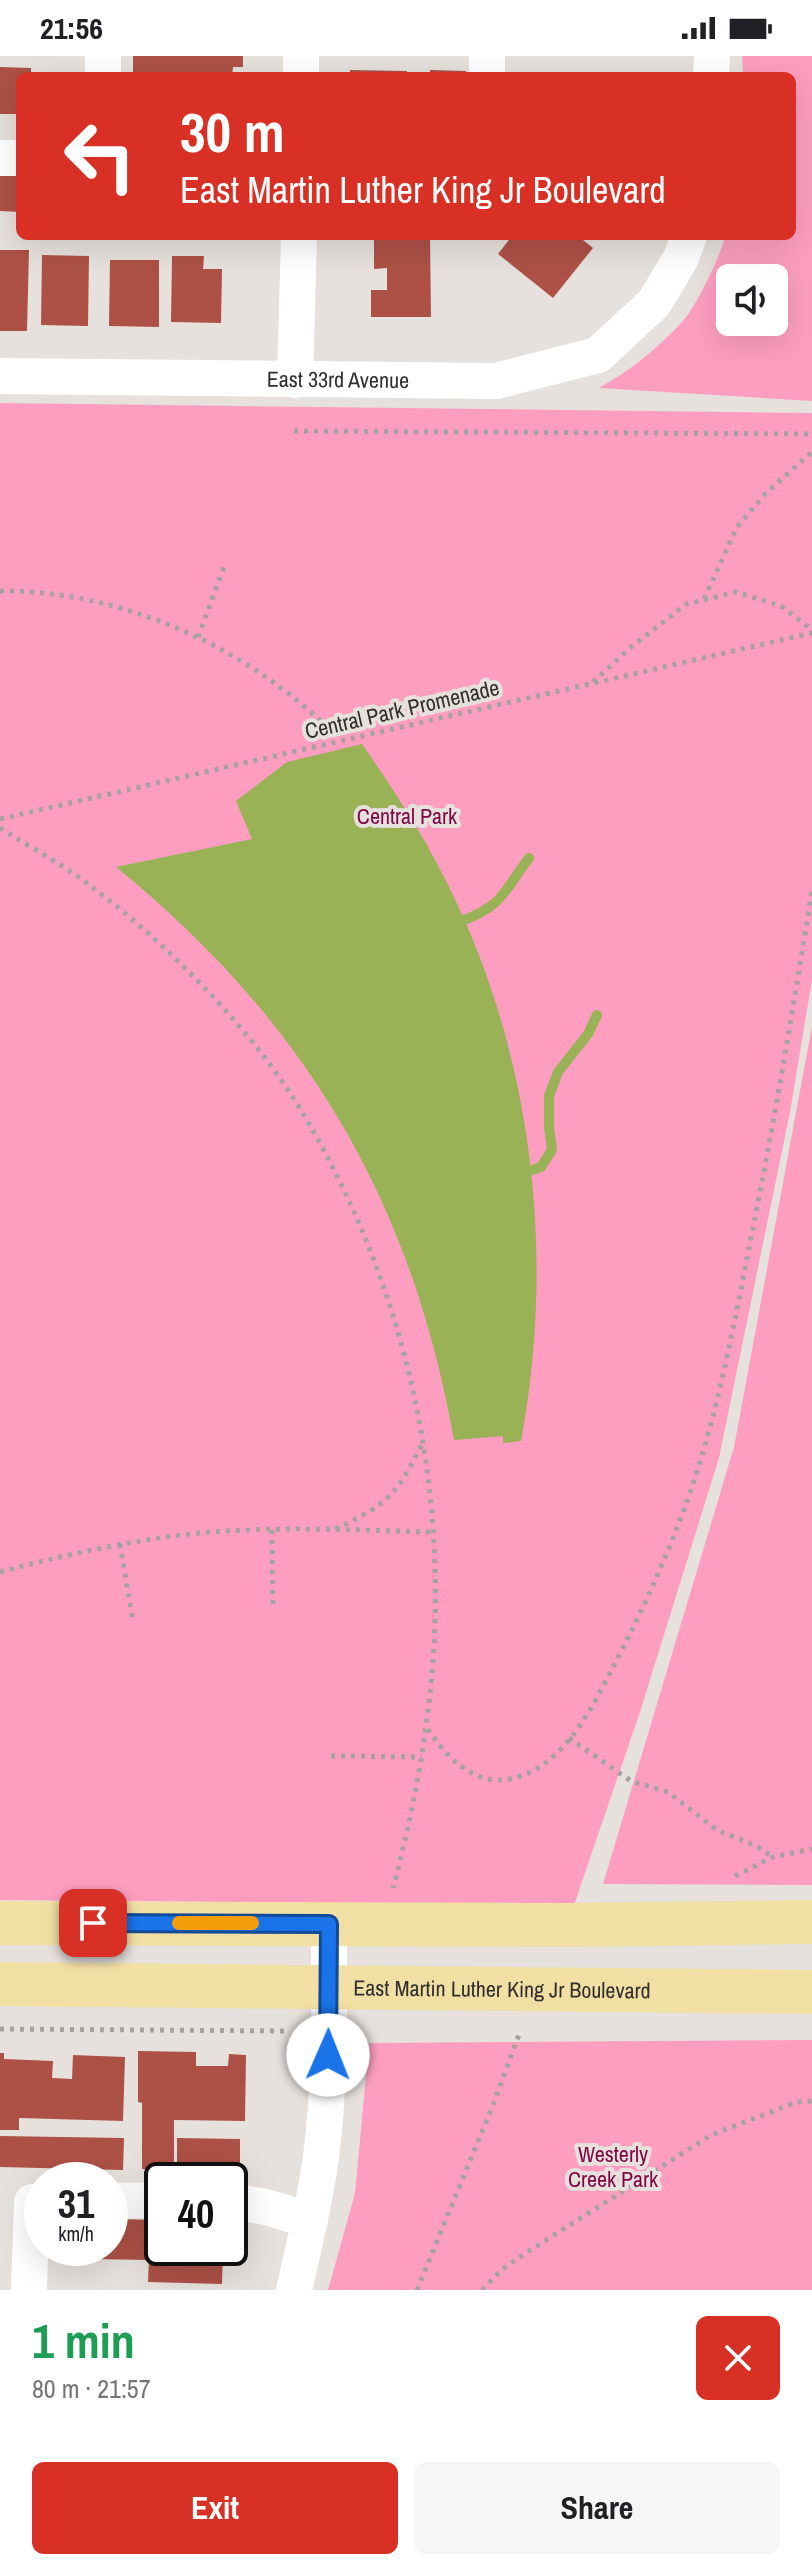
<!DOCTYPE html>
<html lang="en">
<head>
<meta charset="utf-8">
<style>
  body { margin:0; font-family:"Archivo Narrow",sans-serif; background:#f6f6f6; color:#202124; height:100vh; display:flex; flex-direction:column; font-size:30px; white-space:nowrap }
  * { box-sizing:border-box; margin:0 }
  p { font-size:26px; color:#757577 }
  .icon { flex:none; width:44px; height:44px; fill:none; stroke:currentColor; stroke-width:2; stroke-linecap:round; stroke-linejoin:round }
  .map { position:relative; height:2234px; overflow:hidden }
  .details { display:flex; flex-direction:column; background:#fff; flex:1 }
  .details>* { flex:none }
  .top-card { position:absolute; left:16px; top:16px; width:780px; height:168px; border-radius:12px; box-shadow:0 8px 32px #0002; background:#d93025; color:#fff; overflow:hidden }
  .tools { position:absolute; left:716px; top:208px; display:grid; gap:16px }
  .tools a { display:grid; place-items:center; width:72px; height:72px; border-radius:12px; background:#fff; box-shadow:0 8px 32px #0002; font-size:40px }
  .speed { position:absolute; left:24px; top:2106px; display:flex; gap:16px; font-size:40px; font-weight:700; text-align:center }
  .speed>* { display:grid; place-content:center; width:104px; height:104px; border-radius:50%; background:#fff; box-shadow:0 8px 32px #0002; line-height:1 }
  .speed small { font-size:20px; font-weight:400 }
  .speed .limit { border:4px solid #111; border-radius:12px; background:#fff; color:#111 }
  .pin { position:absolute; display:grid; place-items:center; width:68px; height:68px; color:#fff; margin:-34px; border-radius:16px; box-shadow:0 4px 12px #0006 }
  .me { position:absolute; width:88px; margin:-44px; rotate:1deg; stroke-linejoin:round; filter:drop-shadow(0 0 6px #0008) }
  .turn { display:flex; align-items:center; gap:28px; height:168px; padding:0 32px; font-size:36px }
  .turn .icon { width:104px; height:104px; stroke-width:2.5 }
  .turn b { display:block; font-size:56px; line-height:68px }
  .round { display:grid; place-items:center; flex:none; width:84px; height:84px; border-radius:12px; background:#f6f6f6 }
  .overview { display:flex; align-items:center; justify-content:space-between; height:136px; padding:0 32px }
  h1 { font-size:48px; font-weight:700; line-height:60px; color:#1e9e55 }
  .primary-button { display:flex; gap:16px; margin-top:auto; padding:16px 32px }
  .primary-button a { flex:1; height:92px; border-radius:12px; background:#d93025; color:#fff; font-size:32px; font-weight:700; line-height:92px; text-align:center }
  .primary-button a+a { background:#f6f6f6; color:#202124 }
  .status { display:flex; justify-content:space-between; align-items:center; height:56px; padding:0 40px; background:#fff; direction:ltr }
  .status svg { height:22px; fill:currentColor }
  .map>svg:first-child { display:block }
  .green { fill:#fd9ec0; fill-rule:evenodd }
  .water { fill:#99b255 }
  .lines { fill:none; stroke-linecap:round; stroke-linejoin:round }
  .stream { stroke:#99b255; stroke-width:10 }
  .building { fill:#ad5146 }
  .path { stroke:#a7a29f; stroke-width:5; stroke-dasharray:4 6; stroke-linecap:butt }
  .minor { stroke:#fff; stroke-width:36 }
  .major { stroke:#f2dfa4; stroke-width:44 }
  .route-casing { stroke:#114b97; stroke-width:20 }
  .route { stroke:#1a73e8; stroke-width:14 }
  .slow { stroke:#f59e0b; stroke-width:14 }
  .labels { text-anchor:middle; dominant-baseline:central; stroke-width:8; stroke-linejoin:round; paint-order:stroke }
  .street-label { font-size:22px; fill:#312f2e; stroke:#e7e1dd }
  .park-label { font-size:22px; fill:#7e0645; stroke:#e7e1dd }
</style>
</head>
<body>
<div class="status"><b>21:56</b><svg viewBox="0 0 49 12"><path d="M0 12V9h3v3zM5 12V6h3v6zM10 12V3h3v9zM15 12V0h3v12zM26 1h20v11H26zM47 4h2v5h-2z"/></svg></div>
<div class="map">
<svg width="812" height="2234" viewBox="0 0 812 2234">
  <rect width="100%" height="100%" fill="#e7e1dd"/>
  <g class="green">
    <path d="M742,0H812V345L599,332C630,315 659,291 683,265C698,248 719,201 726,180H792V20H743ZM774,222V266H730V222Z"/>
    <path d="M0,347L812,357V924L790,1056L719,1402L640,1656L574,1849L0,1844Z"/>
    <path d="M812,970V1829L603,1828L734,1391Z"/>
    <path d="M812,1984V2234H328L355,2137L369,1987Z"/>
  </g>
  <path class="water" d="M362,688C396,737 428,786 453,839C534,1007 555,1203 521,1385L503,1387V1380L454,1384C411,1143 306,966 116,811L252,783L236,745L287,706Z"/>
  <g class="lines">
    <g class="stream">
      <path d="M464,864C504,849 505,833 529,802"/>
      <path d="M529,1115L541,1111L552,1094L549,1071V1040L558,1016L588,978L597,959"/>
    </g>
  </g>
  <g class="building">
    <path d="M133,0H243V11H233L232,20H133Z"/>
    <path d="M0,11L31,12V20H20V58H0Z"/>
    <path d="M350,14L407,15V20H350Z"/>
    <path d="M430,14L466,15V20H430Z"/>
    <path d="M0,119L20,120V156L0,155Z"/>
    <path d="M374,180H430L431,261H371V234H387V212L374,213Z"/>
    <path d="M512,180H578L593,192L553,242L498,198Z"/>
    <path d="M0,194H29L27,275H0Z"/>
    <path d="M42,199L89,200L88,270L41,269Z"/>
    <path d="M172,200H204L203,213H222L221,267L171,266Z"/>
    <path d="M110,204H159V271L109,270Z"/>
    <path d="M138,1995L196,1996V2010H228L229,1998L246,1999L245,2065L174,2064V2113H142V2047L138,2046Z"/>
    <path d="M0,1997H4V2003L53,2005L52,2022L72,2023L73,1999L125,2001L123,2065L19,2062V2074H0Z"/>
    <path d="M0,2080L124,2082L123,2114L0,2111Z"/>
    <path d="M177,2082L240,2083V2113H177Z"/>
    <path d="M110,2163L162,2164V2192H223L222,2228L148,2226L149,2204L92,2203V2192H110Z"/>
  </g>
  <g class="lines">
    <g class="path">
      <path d="M294,375L812,378"/>
      <path d="M0,535C124,534 254,594 339,683"/>
      <path d="M704,543L737,471L766,437L812,396"/>
      <path d="M198,581L224,511"/>
      <path d="M593,626L630,592L686,548L704,544L736,536L781,550L812,574"/>
      <path d="M0,763L812,577"/>
      <path d="M0,772C29,791 61,807 88,828C166,886 256,977 305,1061C395,1213 440,1389 435,1566C432,1656 416,1746 393,1832"/>
      <path d="M335,1473C387,1449 397,1439 422,1388"/>
      <path d="M272,1474L273,1552"/>
      <path d="M120,1488L133,1565"/>
      <path d="M0,1516C60,1500 119,1487 181,1479C264,1469 349,1474 433,1476"/>
      <path d="M428,1673C446,1701 474,1730 510,1723C562,1713 591,1654 613,1611C645,1550 673,1488 695,1422C719,1348 734,1269 749,1192C773,1073 793,954 812,834"/>
      <path d="M569,1682L631,1725L668,1736L717,1774L756,1790L773,1801"/>
      <path d="M331,1700L422,1701"/>
      <path d="M735,1820L773,1801L812,1793"/>
      <path d="M0,1973L290,1975"/>
      <path d="M417,2234L493,2049L520,1976"/>
      <path d="M482,2234L501,2214L529,2195L711,2079L797,2046L812,2045"/>
    </g>
    <g class="minor">
      <path d="M103,0V20"/>
      <path d="M301,20V0"/>
      <path d="M487,20V0"/>
      <path d="M711,20L712,0"/>
      <path d="M0,102H20"/>
      <path id="s1" d="M0,320L496,325L598,299L654,247L681,202L689,180"/>
      <path d="M295,324L299,180"/>
      <path d="M110,2145L162,2144"/>
      <path d="M230,2145L266,2151L310,2164"/>
      <path d="M29,2234L32,2146"/>
      <path d="M294,2234C304,2190 315,2146 321,2101C331,2024 329,1946 329,1868"/>
    </g>
    <g class="major">
      <path d="M0,1867L570,1869L812,1866"/>
      <path id="s2" d="M0,1928L812,1936"/>
    </g>
  </g>
  <g class="lines">
    <defs>
      <path id="route" d="M93,1867L329,1868L328,1999"/>
    </defs>
    <use href="#route" class="route-casing"/>
    <use href="#route" class="route"/>
    <path class="slow" d="M179,1867H252"/>
  </g>
  <g class="labels">
    <g class="street-label">
      <text stroke="none"><textPath href="#s1" startOffset="338">East 33rd Avenue</textPath></text>
      <text transform="translate(402 653) rotate(-13)">Central Park Promenade</text>
      <text stroke="none"><textPath href="#s2" startOffset="502">East Martin Luther King Jr Boulevard</textPath></text>
    </g>
    <g class="park-label">
      <text x="407" y="760">Central Park</text>
      <text x="613" y="2098">Westerly<tspan x="613" dy="25">Creek Park</tspan></text>
    </g>
  </g>
</svg>
<div class="tools">
<a><svg class="icon" aria-label="sound" viewBox="0 0 24 24"><path d="M4 9h4l5-4v14l-5-4H4zM17 9q2 3 0 6"/></svg></a>
</div>
<div class="speed"><div>31<small>km/h</small></div><div class="limit">40</div></div>
<div class="pin" style="left:93px;top:1867px;background:#d93025"><svg class="icon" aria-label="arrive" viewBox="0 0 24 24"><path d="M6 21V4h12l-3 4 3 4H6"/></svg></div>
<svg class="me" style="left:328px;top:1999px" viewBox="-20 -20 40 40"><circle r="19" fill="#fff"/><path d="M0-13L10 11 0 6-10 11z" fill="#1a73e8"/></svg>
<div class="top-card">
<div class="turn"><svg class="icon" aria-label="left" viewBox="0 0 24 24"><path d="M17 20v-9H6M10 6l-5 5 5 5"/></svg><div><b>30 m</b>East Martin Luther King Jr Boulevard</div></div>
</div>
</div>
<section class="details">
<div class="overview"><div><h1>1 min</h1><p>80 m · 21:57</p></div><a class="round" style="background:#d93025;color:#fff"><svg class="icon" aria-label="close" viewBox="0 0 24 24"><path d="M6 6l12 12M18 6L6 18"/></svg></a></div>
<div class="primary-button"><a>Exit</a><a>Share</a></div>
</section>
</body>
</html>
